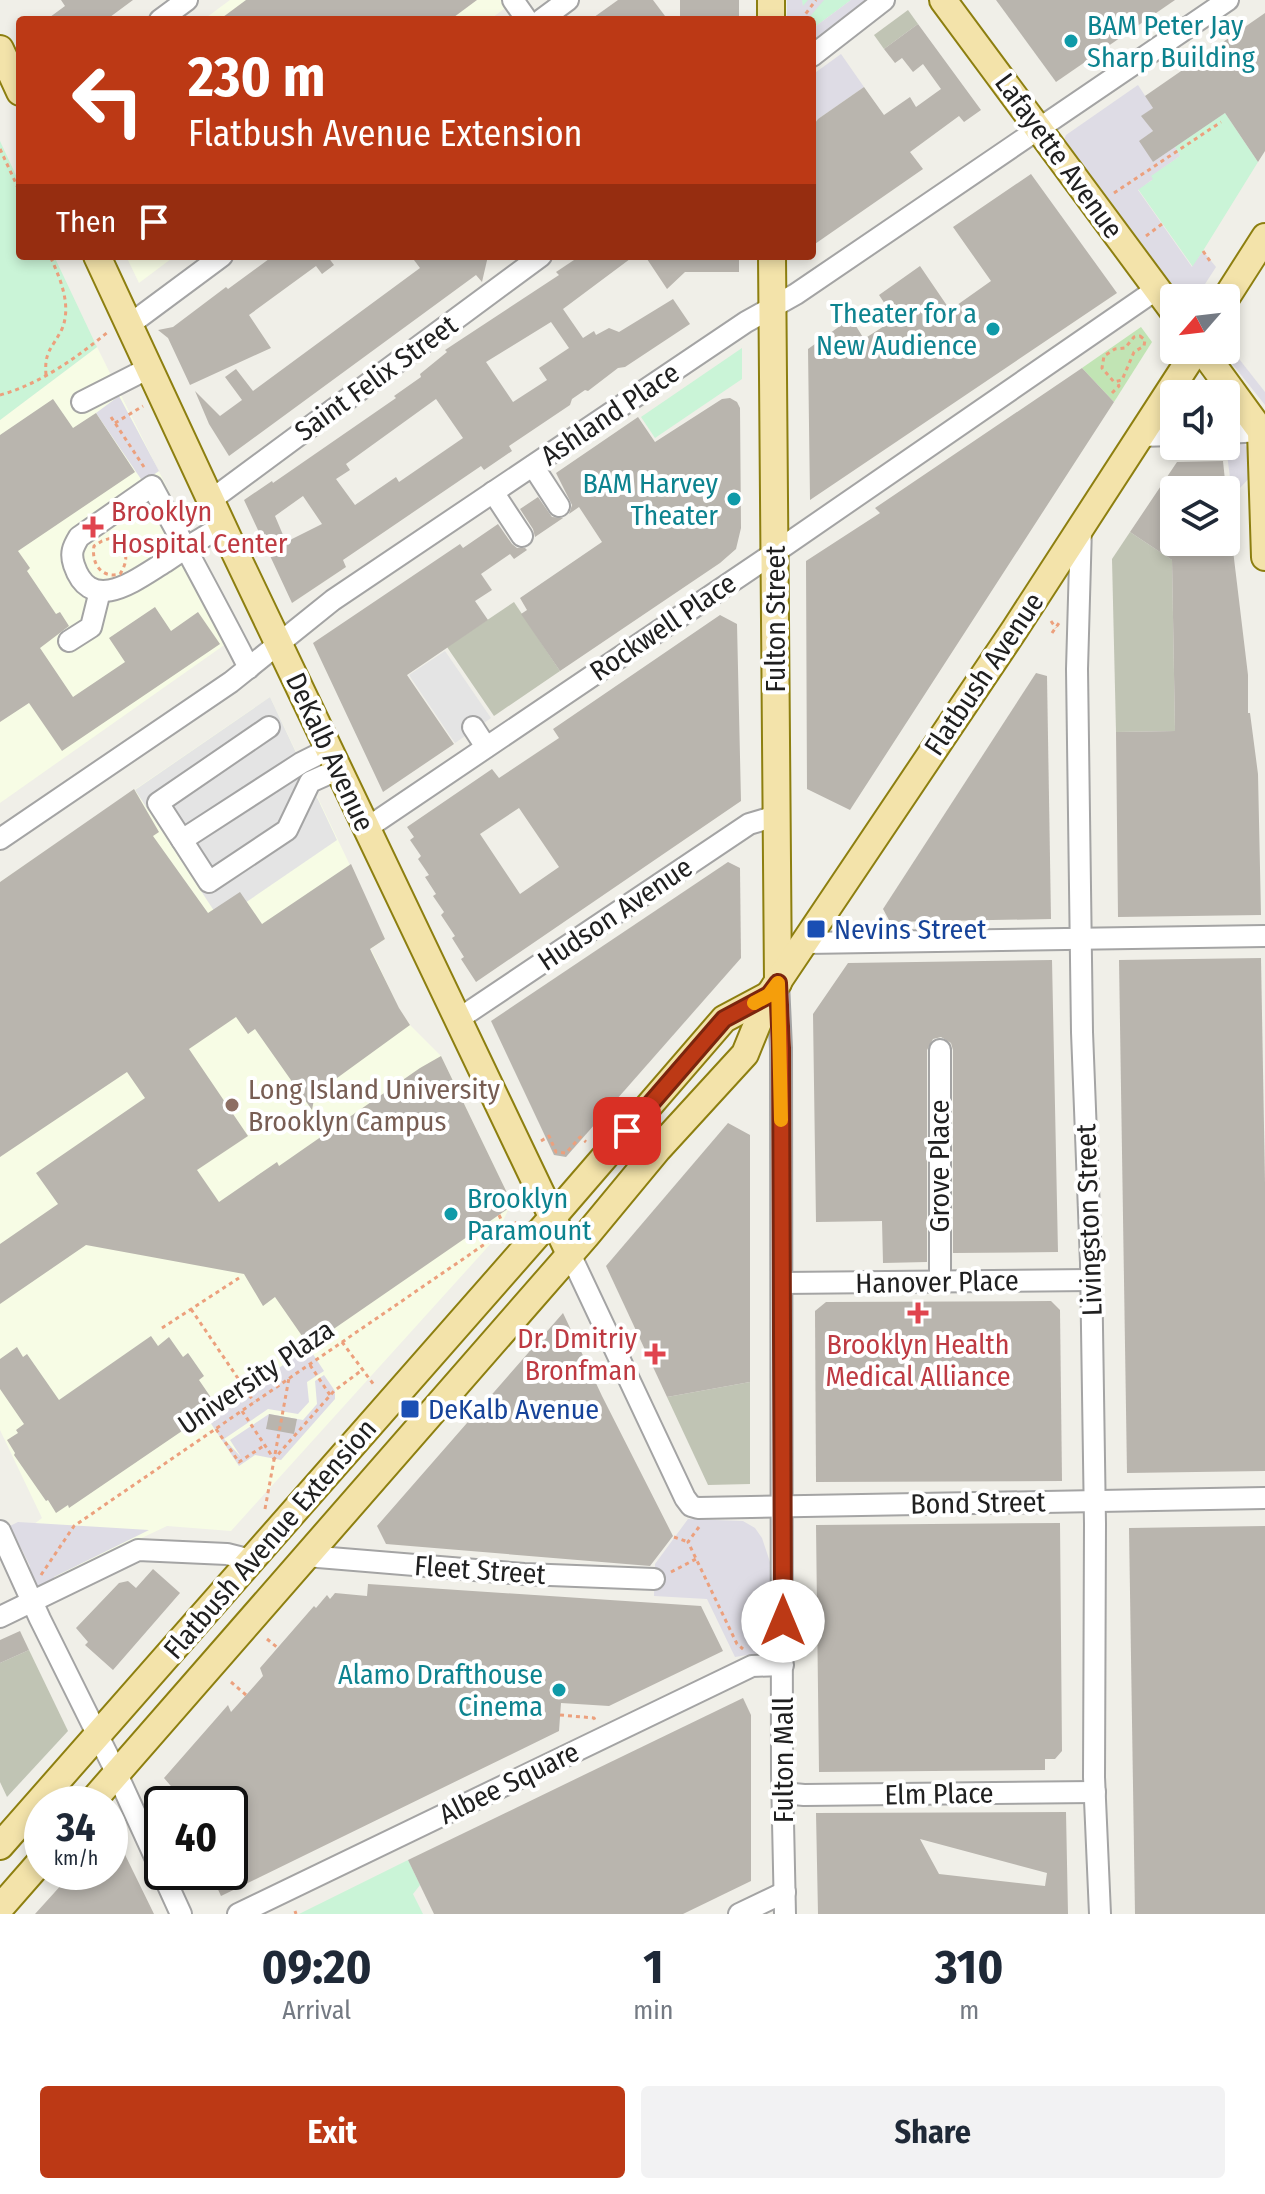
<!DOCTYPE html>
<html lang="en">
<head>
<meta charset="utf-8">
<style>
  body { margin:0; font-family:"Fira Sans Condensed",sans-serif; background:#f2f2f3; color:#1f2937; height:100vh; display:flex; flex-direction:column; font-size:30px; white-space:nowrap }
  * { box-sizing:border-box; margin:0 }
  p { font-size:26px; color:#747a83 }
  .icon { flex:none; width:44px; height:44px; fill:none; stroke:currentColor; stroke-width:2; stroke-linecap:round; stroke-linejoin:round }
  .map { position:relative; height:1914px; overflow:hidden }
  .details { display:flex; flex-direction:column; background:#fff; flex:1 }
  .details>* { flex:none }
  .top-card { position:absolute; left:16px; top:16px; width:800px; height:244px; border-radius:8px; box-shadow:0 4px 12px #0003; background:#bc3915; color:#fff; overflow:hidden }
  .needle { width:52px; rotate:242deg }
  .fabs { position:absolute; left:1160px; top:284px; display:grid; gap:16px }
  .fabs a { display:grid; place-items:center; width:80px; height:80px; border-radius:8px; background:#fff; box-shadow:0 4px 12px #0003; font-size:40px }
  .speed { position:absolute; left:24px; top:1786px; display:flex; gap:16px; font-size:40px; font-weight:700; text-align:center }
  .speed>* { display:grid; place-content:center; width:104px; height:104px; border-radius:50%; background:#fff; box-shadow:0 4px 12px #0003; line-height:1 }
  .speed small { font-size:20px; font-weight:400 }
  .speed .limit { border:4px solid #111; border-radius:12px; background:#fff; color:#111 }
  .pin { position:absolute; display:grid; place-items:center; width:68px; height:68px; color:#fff; margin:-34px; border-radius:16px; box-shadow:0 4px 12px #0006 }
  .me { position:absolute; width:88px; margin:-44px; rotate:0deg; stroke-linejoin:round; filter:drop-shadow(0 0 6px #0008) }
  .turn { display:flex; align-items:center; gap:28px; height:168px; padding:0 40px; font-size:36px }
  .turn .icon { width:104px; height:104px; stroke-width:2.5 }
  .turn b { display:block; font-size:56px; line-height:68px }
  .then { display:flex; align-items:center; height:76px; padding:0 40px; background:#0003; gap:16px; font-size:30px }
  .eta { display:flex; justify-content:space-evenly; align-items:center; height:136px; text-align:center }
  .eta b { font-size:48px; font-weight:700; line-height:56px }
  .button { display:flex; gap:16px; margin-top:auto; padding:16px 40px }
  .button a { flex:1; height:92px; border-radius:8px; background:#bc3915; color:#fff; font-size:32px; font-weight:700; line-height:92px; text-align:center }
  .button a+a { background:#f2f2f3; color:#1f2937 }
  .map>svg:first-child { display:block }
  .education { fill:#f7fce5 }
  .construction { fill:#c0c4b4 }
  .grass { fill:#c1e4b4 }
  .park { fill:#caf4d7 }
  .parking { fill:#e4e4e4 }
  .plaza { fill:#dedce5 }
  .building { fill:#b9b5ae; fill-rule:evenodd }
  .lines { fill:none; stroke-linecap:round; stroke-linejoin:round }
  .minor-casing { stroke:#a4a4a4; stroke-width:24 }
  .major-casing { stroke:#8d7f10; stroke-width:30 }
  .path { stroke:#eca07d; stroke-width:3; stroke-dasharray:4 4; stroke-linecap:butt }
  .minor { stroke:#fff; stroke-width:20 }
  .major { stroke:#f3e3aa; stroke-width:26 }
  .route-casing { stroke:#7a250e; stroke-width:20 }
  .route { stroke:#bc3915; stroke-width:14 }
  .slow { stroke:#f59e0b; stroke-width:14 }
  .culture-dot { fill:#0f9aa8; stroke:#fff; stroke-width:3 }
  .health-dot { fill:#e0444e; stroke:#fff; stroke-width:3 }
  .transit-dot { fill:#1a4fb4; stroke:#fff; stroke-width:3 }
  .education-dot { fill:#8d6e63; stroke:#fff; stroke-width:3 }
  .labels { text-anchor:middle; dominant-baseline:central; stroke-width:8; stroke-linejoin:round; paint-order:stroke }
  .culture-label { font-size:28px; fill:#0d838f; stroke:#fff; text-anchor:end }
  .street-label { font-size:28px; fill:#202020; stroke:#fff }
  .health-label { font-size:28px; fill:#be3a42; stroke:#fff; text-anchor:start }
  .transit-label { font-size:28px; fill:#164399; stroke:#fff; text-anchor:start }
  .education-label { font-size:28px; fill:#785e54; stroke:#fff; text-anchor:start }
</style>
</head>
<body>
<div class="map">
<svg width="1265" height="1914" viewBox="0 0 1265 1914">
  <rect width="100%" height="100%" fill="#f0efe8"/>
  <g class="education">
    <path d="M230,0H516L489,20H203Z"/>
    <path d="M126,256H175L139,283Z"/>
    <path d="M97,347L240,634L0,803V420Z"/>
    <path d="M270,697L385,939L358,958L359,960L372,951L399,1009L410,1025L441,1056L511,1201L509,1208L494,1240L231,1531L167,1526L55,1579L29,1528L42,1518L0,1430V882Z"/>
  </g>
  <g class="construction">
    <path d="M908,10L918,24L884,49L874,35Z"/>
    <path d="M1130,532L1172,560L1175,731L1116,732L1112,559Z"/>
    <path d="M514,602L560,671L494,716L447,647Z"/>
    <path d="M750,1382V1484L708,1485L667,1397Z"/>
    <path d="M29,1650L68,1731L7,1797L0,1782V1663Z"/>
  </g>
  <path class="grass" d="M1141,327L1152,342L1114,402L1082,368Z"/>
  <g class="park">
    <path d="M802,0H851L812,29V20H803Z"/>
    <path d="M1225,113L1258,162L1193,267L1138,189L1152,180L1150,176L1180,156L1175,147Z"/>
    <path d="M0,141L20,184V256H54L97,347L0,420Z"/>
    <path d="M742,348V379L655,438L641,417Z"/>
    <path d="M408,1860L420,1885L413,1894L423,1914H299Z"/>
  </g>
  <g class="parking">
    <path d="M445,651L491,718L455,743L409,675Z"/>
    <path d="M270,697L337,840L220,920L135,790Z"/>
  </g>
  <g class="plaza">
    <path d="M787,0H802L803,6L808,0H824L807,20H787Z"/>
    <path d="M851,0H869L812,42V29Z"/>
    <path d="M841,54L864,87L818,119L812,126V75Z"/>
    <path d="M1138,85L1153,108L1142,116L1153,131L1140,141L1153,162L1175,147L1180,156L1151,176L1153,179L1138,190L1192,267L1203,251L1216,267L1196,298H1176L1062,144L1066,135Z"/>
    <path d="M1232,350L1265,392V405L1230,361Z"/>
    <path d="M119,396L159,471L143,482L96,413Z"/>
    <path d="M1226,415L1255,460V472L1238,490L1232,494L1227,454L1172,455L1167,451L1174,439V446H1226Z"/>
    <path d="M309,1348L324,1371L307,1382L309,1402L298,1414L268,1409L224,1439L241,1457L230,1440L269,1414L303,1420L317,1404L315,1381L324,1375L335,1391V1399L281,1460L255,1455L239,1466L206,1416Z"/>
    <path d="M688,1519L743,1521L755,1528L762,1538L771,1565L774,1634L770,1646L765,1652L735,1657L707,1599L654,1596L655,1564Z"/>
    <path d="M18,1522L149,1530L54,1577L51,1585L36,1592L28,1575L30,1566L10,1526Z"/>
  </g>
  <g class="building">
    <path d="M61,0H133L106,20H46L65,6Z"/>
    <path d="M246,0H477L450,20H219Z"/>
    <path d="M618,0H653L668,20H590Z"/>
    <rect x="680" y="0" width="59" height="20"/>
    <path d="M996,0H1175L1056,82Z"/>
    <path d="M1265,13V151L1258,162L1225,113L1153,162L1139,141L1153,131L1141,116L1153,108L1145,96Z"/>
    <path d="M918,24L981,110L964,122L959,116L910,152L923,169L812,246V127L818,119L864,87L884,115L910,97L916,107L941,89L923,64L913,72L902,58L895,63L884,49Z"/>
    <path d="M1031,174L1117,293L810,500L808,349L851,318L864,339L895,319L879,295L920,266L950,310L991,281L953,227Z"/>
    <path d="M273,256H330L328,257L334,265L322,274L316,266L249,315L271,348L190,385L168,338L158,330L173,327L226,287L228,289Z"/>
    <path d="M411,256H488L482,282L476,275L229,456L209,424L195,391L220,416L242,400L225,377L236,369L253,391L420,268Z"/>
    <path d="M580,256H634L563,309L583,338L594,331L596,335L609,328L619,332L673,299L690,324L625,367L618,368L588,391L585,390L572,399L570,405L509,446L512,451L484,470L481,466L343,560L346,567L292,603L244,500L272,481L273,483L396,398L394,396L421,377L420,374L447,352L445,350L559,275L556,272ZM551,322L569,348L539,368L547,380L513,402L486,362ZM436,399L463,438L399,482L396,477L355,505L336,479L350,470L346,464ZM303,496L322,524L286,542L275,516Z"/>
    <path d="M645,256H739V272H685L667,289Z"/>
    <path d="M1082,368L1114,402L850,810L807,789L806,561L880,513L875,508Z"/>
    <path d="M730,398L737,402L740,408L741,528L736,549L720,563L560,671L521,614L527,610L520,598L602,542L579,507L569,514L572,505L556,473L638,417L655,442L722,399Z"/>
    <path d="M53,399L73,428L96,413L135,472L18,551L30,568L27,571L56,614L60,612L69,626L40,648L73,697L125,662L109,638L155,607L171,631L198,612L220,644L62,751L29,703L0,722V435Z"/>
    <path d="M1223,461L1226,490H1174V542H1232L1248,675V713H1250L1258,774L1261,915L1118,917L1116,732L1175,731L1172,560L1130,532L1177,462Z"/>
    <path d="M538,497L552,517L563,518L535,537L533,529L520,509Z"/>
    <path d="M498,524L512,544L517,548H525L527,550L514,559L510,554L481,574L492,590L475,601L488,620L407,675L454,744L383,792L313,643L460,544L463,548Z"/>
    <path d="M720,615L737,624L741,801L476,982L461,959L464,957L452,938L455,936L441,915L444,912L433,896L436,894L425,877L429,875L418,859L421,856L410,840L414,837L407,827L492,769L499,778L559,738L553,729ZM519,808L559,867L520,894L480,834Z"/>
    <path d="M1036,673L1047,676L1051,919L890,922L883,909Z"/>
    <path d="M134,789L159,832L153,836L208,913L240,892L262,924L351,864L385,939L370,949L399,1008L410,1025L315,1094L312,1110L255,1029L248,1034L236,1017L189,1049L248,1136L197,1170L219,1202L277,1162L279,1166L420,1068L441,1056L511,1201L509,1208L309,1346L275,1297L263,1306L244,1274L86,1245L0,1304V1244L58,1204L36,1173L145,1098L127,1072L0,1157V882Z"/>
    <path d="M728,862L740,868L741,958L566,1157L554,1155L491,1021Z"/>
    <path d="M1261,958L1265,1182V1471L1127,1473L1119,960Z"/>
    <path d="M1052,960L1058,1252L953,1253V1050L951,1043L941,1037L933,1039L927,1050V1262L883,1263L882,1221L816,1222L813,1014L848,963Z"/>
    <path d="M728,1123L750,1135V1382L667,1397L606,1266Z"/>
    <path d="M1051,1301L1060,1310L1062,1481L816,1482L815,1311L826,1302Z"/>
    <path d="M563,1313L602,1396L673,1536L650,1566L386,1544L377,1526Z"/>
    <path d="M151,1336L158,1346L169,1337L183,1357L188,1353L204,1376L199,1380L212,1399L199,1408L204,1416L69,1508L68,1505L56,1513L48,1500L46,1501L14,1455L15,1453L7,1440L18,1433L16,1430L24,1424L0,1389V1359L17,1347L23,1357L27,1354L59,1400Z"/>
    <path d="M269,1414L297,1419L294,1434L266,1429Z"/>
    <path d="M1060,1523L1062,1751L1055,1759H1045V1770L819,1772L816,1525Z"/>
    <path d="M1265,1526V1914H1135L1129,1528Z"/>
    <path d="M153,1569L180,1593L113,1670L85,1645L88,1642L76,1628L119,1583L128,1581L136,1588Z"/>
    <path d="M368,1584L701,1606L723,1651L609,1706L561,1703L559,1731L221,1896L210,1872H230V1804H151L176,1792L164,1778L228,1705L231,1712L263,1676L260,1668L314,1606L316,1608L327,1595L330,1599L335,1593L367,1596Z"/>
    <path d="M20,1631L29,1650L0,1663V1640Z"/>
    <path d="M743,1698L751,1715V1881L683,1914H434L408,1860Z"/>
    <path d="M1066,1812L1068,1914H818L816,1813ZM920,1839L1047,1873L1045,1886L939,1874Z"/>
    <path d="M110,1824L154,1914H35L73,1872H110Z"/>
  </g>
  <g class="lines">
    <defs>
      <g id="minor">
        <path d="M513,0L527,20"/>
        <path d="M160,20L187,0"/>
        <path d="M541,20L568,0"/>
        <path d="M812,56L884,0"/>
        <path d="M129,325L222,256"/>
        <path d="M82,402L149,368"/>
        <path d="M1226,433L1261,431L1265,425"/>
        <path d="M1140,436L1174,435"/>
        <path d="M533,466L559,506"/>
        <path d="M493,492L522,536"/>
        <path d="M211,500L541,256"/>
        <path d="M223,526C203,537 184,549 165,562C137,579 91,616 74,565C70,553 73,547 79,537L152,486C185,547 218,607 249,668"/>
        <path d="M1081,527L1077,669L1082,1032L1091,1263L1095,1524L1094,1777L1100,1914"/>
        <path d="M69,641L91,627L100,591"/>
        <path d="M269,727L158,803L209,882L287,830L310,782L339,769"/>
        <path d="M473,727L486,747"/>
        <path d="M367,828L774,553L1157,289"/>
        <path d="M0,839L231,682L333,600L746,322L796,294L1228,0"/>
        <path d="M182,840L301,763L329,749"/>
        <path d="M806,943L1265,936"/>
        <path d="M778,983L781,1048L782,1775L785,1914"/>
        <path d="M457,1020L749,824L776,816"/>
        <path d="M570,1254L685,1498L691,1506L698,1508L1265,1498"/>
        <path d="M940,1282V1050"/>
        <path d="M782,1283L1091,1280"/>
        <path d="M0,1531L40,1619L117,1774L181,1914"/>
        <path d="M306,1556L524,1574L654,1579"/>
        <path d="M0,1617L138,1550L227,1554L251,1560"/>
        <path d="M783,1793L804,1795L1095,1792"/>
        <path d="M238,1914L752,1666L783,1665"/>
        <path d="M739,1914L785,1892"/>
      </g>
      <g id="major">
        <path d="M771,0V20"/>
        <path d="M943,0L1174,312"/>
        <path d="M0,49L20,92"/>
        <path d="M97,256L230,542L570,1254"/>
        <path d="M772,256L778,983"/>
        <path d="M1226,298L1265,237"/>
        <path d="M1202,350L1261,431"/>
        <path d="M1261,431L1265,557"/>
        <path d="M90,1804L586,1236L658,1149L745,1054L769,995L1015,629L1196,350"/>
        <path d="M0,1846L552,1218L724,1019L769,995"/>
        <path d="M0,1908L42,1860"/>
      </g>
    </defs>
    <use href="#minor" class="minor-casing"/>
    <use href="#major" class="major-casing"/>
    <g class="path">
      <path d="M801,20L816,0"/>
      <path d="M0,149L20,192"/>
      <path d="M1114,193L1221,122"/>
      <path d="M1146,236L1162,224"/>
      <path d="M1203,251L1210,261"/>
      <path d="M1140,336L1145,340L1144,346L1134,352L1122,380L1114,382L1102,368L1104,356L1115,349L1125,348L1134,337Z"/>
      <path d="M46,375C44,351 52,349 62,329C72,305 60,278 50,256"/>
      <path d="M1112,393L1119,386L1118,384"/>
      <path d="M0,395C40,384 76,358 108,332"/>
      <path d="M111,417L144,467"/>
      <path d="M115,423L143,406"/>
      <path d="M111,538C127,545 130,559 120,574C102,579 91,564 94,546L102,541Z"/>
      <path d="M1051,621L1056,628"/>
      <path d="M1052,633L1059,623"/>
      <path d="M541,1141L549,1136L556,1152L566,1153L580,1137L586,1142"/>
      <path d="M499,1215L506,1230"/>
      <path d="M191,1309L254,1402"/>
      <path d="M162,1328L239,1278"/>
      <path d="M342,1342L374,1385"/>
      <path d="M310,1365L330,1395"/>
      <path d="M242,1411L274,1459L334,1391L362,1370"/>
      <path d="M216,1429L239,1462L265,1445"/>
      <path d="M265,1509L289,1378"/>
      <path d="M699,1527L688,1542L737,1644L743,1649"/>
      <path d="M674,1537L688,1542"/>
      <path d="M671,1572L696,1559"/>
      <path d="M41,1575L74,1526L517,1222"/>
      <path d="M267,1639L278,1648"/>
      <path d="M231,1682L246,1695"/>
      <path d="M560,1715L594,1718L595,1720"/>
      <path d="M295,1911L296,1914"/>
    </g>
    <use href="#minor" class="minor"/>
    <use href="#major" class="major"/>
  </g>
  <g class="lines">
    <defs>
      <path id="route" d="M627,1131L724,1019L769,995L778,983L781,1048L783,1621"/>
    </defs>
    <use href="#route" class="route-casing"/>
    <use href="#route" class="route"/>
    <path class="slow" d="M754,1003L769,995L778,983L781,1120"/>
  </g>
  <g class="culture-dot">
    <circle cx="1071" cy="41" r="8"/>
    <circle cx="993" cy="329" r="8"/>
    <circle cx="734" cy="499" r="8"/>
    <circle cx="451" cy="1214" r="8"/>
    <circle cx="559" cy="1690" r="8"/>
  </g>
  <g class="health-dot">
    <path d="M89 515h8v8h8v8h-8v8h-8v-8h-8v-8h8z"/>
    <path d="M914 1301h8v8h8v8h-8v8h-8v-8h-8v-8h8z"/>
    <path d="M651 1342h8v8h8v8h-8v8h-8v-8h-8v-8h8z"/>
  </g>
  <g class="transit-dot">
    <rect x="806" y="919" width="20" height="20" rx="4"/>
    <rect x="400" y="1399" width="20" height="20" rx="4"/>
  </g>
  <circle class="education-dot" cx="232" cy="1105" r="8"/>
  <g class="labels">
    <g class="culture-label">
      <text x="1087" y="25" text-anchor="start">BAM Peter Jay<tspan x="1087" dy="32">Sharp Building</tspan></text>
      <text x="977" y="313">Theater for a<tspan x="977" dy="32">New Audience</tspan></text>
      <text x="718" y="483">BAM Harvey<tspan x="718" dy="32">Theater</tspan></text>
      <text x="467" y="1198" text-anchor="start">Brooklyn<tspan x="467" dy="32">Paramount</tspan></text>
      <text x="543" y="1674">Alamo Drafthouse<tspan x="543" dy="32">Cinema</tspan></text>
    </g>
    <g class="street-label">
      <text transform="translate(1059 156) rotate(54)">Lafayette Avenue</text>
      <text transform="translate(376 378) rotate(-36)">Saint Felix Street</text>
      <text transform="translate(610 414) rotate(-34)">Ashland Place</text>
      <text transform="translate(775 619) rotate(-90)">Fulton Street</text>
      <text transform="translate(663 627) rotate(-34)">Rockwell Place</text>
      <text transform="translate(984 674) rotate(-56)">Flatbush Avenue</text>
      <text transform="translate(330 752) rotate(65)">DeKalb Avenue</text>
      <text transform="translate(615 914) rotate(-34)">Hudson Avenue</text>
      <text transform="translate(939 1166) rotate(-90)">Grove Place</text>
      <text transform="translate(1089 1220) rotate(-92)">Livingston Street</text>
      <text transform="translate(937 1282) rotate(-1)">Hanover Place</text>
      <text transform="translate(256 1377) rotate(-34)">University Plaza</text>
      <text transform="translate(978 1503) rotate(-1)">Bond Street</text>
      <text transform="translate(270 1539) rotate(-49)">Flatbush Avenue Extension</text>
      <text transform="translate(480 1570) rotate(4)">Fleet Street</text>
      <text transform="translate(783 1760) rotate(-90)">Fulton Mall</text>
      <text transform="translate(509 1783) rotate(-26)">Albee Square</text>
      <text transform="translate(939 1794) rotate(-1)">Elm Place</text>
    </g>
    <g class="health-label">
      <text x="111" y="511">Brooklyn<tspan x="111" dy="32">Hospital Center</tspan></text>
      <text x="637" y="1338" text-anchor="end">Dr. Dmitriy<tspan x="637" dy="32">Bronfman</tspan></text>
      <text x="918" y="1344" text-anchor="middle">Brooklyn Health<tspan x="918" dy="32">Medical Alliance</tspan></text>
    </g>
    <g class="transit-label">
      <text x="834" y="929">Nevins Street</text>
      <text x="428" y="1409">DeKalb Avenue</text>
    </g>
    <g class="education-label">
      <text x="248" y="1089">Long Island University<tspan x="248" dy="32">Brooklyn Campus</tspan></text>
    </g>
  </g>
</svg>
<div class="fabs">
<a><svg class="needle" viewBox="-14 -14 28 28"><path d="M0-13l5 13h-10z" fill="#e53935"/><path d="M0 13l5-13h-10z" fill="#747a83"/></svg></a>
<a><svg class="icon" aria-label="sound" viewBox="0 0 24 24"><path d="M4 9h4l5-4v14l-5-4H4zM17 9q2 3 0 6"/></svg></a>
<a><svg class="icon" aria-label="layers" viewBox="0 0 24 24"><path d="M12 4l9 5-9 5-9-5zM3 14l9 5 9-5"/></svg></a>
</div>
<div class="speed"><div>34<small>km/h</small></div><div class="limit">40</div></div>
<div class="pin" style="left:627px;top:1131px;background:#d93025"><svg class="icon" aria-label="arrive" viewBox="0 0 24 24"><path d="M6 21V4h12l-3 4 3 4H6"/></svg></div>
<svg class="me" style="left:783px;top:1621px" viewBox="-20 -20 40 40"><circle r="19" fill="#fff"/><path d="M0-13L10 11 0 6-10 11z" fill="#bc3915"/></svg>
<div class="top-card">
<div class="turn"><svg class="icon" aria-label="left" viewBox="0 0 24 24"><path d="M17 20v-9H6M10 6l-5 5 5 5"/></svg><div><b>230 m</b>Flatbush Avenue Extension</div></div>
<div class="then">Then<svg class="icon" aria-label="arrive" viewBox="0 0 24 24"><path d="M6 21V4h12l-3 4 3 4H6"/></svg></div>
</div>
</div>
<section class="details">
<div class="eta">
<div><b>09:20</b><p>Arrival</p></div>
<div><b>1</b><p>min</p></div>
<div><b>310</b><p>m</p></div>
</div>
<div class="button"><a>Exit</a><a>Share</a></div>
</section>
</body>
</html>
